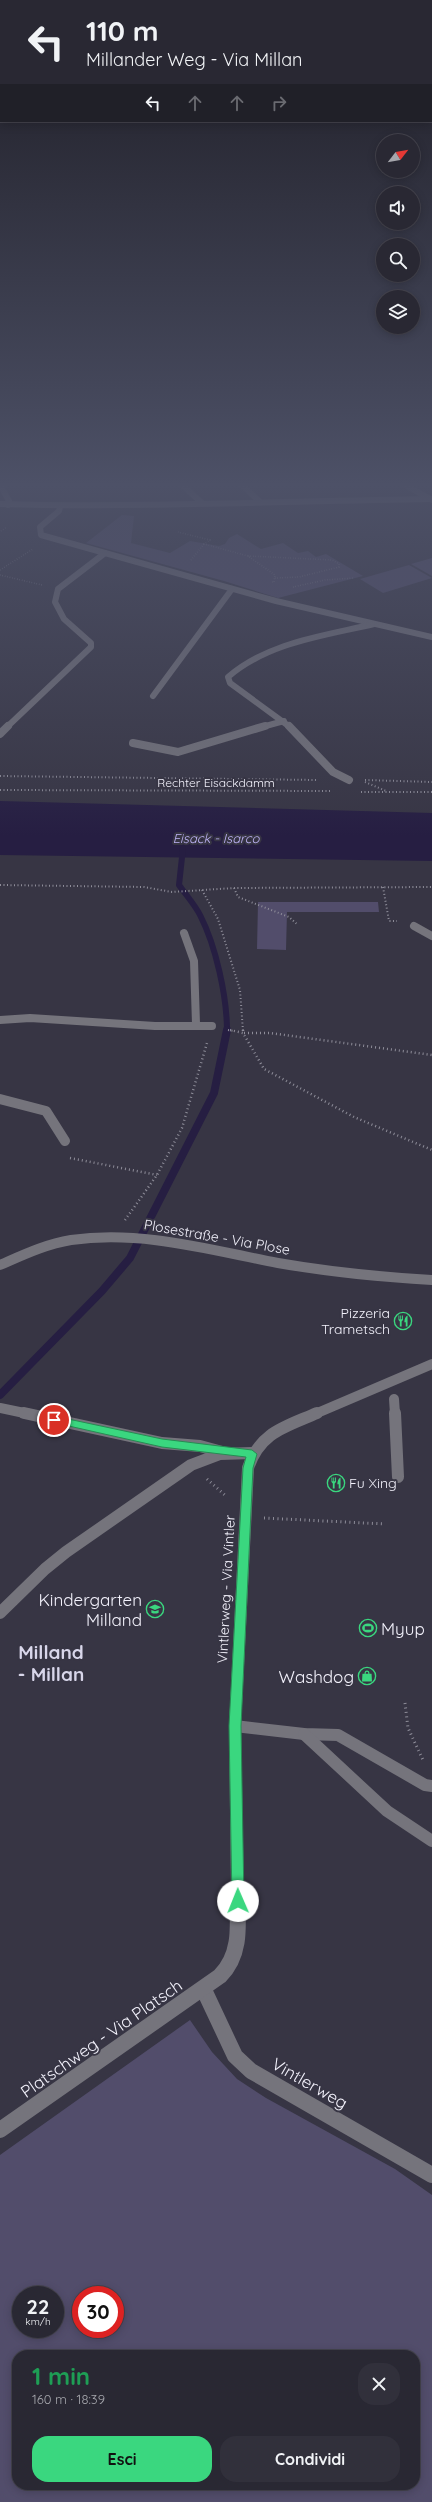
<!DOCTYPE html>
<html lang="it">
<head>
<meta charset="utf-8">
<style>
  body { margin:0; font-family:Quicksand,sans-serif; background:#31303b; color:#f1f3f6; height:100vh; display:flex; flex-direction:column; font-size:15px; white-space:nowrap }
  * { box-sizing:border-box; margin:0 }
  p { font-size:13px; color:#a5a6ac }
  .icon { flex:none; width:22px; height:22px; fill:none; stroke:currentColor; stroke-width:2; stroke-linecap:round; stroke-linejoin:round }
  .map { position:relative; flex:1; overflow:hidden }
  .panel { position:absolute; left:12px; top:2350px; width:408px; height:140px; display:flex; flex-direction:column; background:#292833; border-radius:16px; box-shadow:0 2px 10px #0003,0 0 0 1px #45444e }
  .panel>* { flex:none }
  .top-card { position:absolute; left:0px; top:0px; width:432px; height:122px; box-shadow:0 2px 10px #0003,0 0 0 1px #45444e; background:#292833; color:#f1f3f6; overflow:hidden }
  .needle { width:26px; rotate:59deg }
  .controls { position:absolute; left:376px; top:134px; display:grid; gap:8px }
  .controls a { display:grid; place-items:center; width:44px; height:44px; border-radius:50%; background:#292833; box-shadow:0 2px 10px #0003,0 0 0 1px #45444e; font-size:20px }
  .speed { position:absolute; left:12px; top:2286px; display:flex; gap:8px; font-size:20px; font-weight:700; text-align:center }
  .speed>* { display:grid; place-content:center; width:52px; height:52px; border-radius:50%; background:#292833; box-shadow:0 2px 10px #0003,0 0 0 1px #45444e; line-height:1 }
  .speed small { font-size:10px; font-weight:400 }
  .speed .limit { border:6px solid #d22; background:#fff; color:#111 }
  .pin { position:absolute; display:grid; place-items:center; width:34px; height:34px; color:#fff; margin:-17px; border:2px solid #fff; border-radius:50%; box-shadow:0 1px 4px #0007 }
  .me { position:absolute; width:44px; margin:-22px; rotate:359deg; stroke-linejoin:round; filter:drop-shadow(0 0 3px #0008) }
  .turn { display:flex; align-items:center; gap:14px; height:84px; padding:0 20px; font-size:18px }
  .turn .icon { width:52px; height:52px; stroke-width:2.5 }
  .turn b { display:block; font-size:28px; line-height:34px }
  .lanes { display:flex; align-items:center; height:38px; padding:0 20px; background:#0003; justify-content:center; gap:20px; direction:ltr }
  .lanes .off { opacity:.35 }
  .round { display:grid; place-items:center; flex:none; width:42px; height:42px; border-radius:16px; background:#31303b }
  .headline { display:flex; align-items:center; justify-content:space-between; height:68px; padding:0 20px }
  h1 { font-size:24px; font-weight:700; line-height:30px; color:#1e9e55 }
  .cta { display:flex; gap:8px; margin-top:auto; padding:8px 20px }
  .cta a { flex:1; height:46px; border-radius:16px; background:#3ad77f; color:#111; font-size:16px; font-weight:700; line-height:46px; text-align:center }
  .cta a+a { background:#31303b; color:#f1f3f6 }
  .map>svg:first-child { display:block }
  .green { fill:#524d6b; fill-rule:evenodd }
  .water { fill:#261e42 }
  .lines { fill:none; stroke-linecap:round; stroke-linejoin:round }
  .stream-far1 { stroke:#261e42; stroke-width:6 }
  .stream { stroke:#261e42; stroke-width:8 }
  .path-far3 { stroke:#8e8d99; stroke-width:1.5; stroke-dasharray:0.5 2; stroke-linecap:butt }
  .path-far2 { stroke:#8e8d99; stroke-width:2; stroke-dasharray:1 2.5; stroke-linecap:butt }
  .path-far1 { stroke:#8e8d99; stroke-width:2.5; stroke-dasharray:1 3; stroke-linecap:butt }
  .path { stroke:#8e8d99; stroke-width:3; stroke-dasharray:1 3.5; stroke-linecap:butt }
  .pedestrian-far2 { stroke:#75747c; stroke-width:6 }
  .pedestrian-far1 { stroke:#75747c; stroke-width:10 }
  .pedestrian { stroke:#75747c; stroke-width:12 }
  .minor-far4 { stroke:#75747c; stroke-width:6 }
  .minor-far3 { stroke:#75747c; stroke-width:8 }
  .minor-far2 { stroke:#75747c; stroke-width:10 }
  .minor-far1 { stroke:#75747c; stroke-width:12 }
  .minor { stroke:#75747c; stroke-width:16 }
  .tertiary-far1 { stroke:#75747c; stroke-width:6 }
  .tertiary { stroke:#75747c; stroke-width:10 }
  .route { fill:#3ad77f; stroke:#268c53 }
  .labels { text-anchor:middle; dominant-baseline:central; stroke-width:4; stroke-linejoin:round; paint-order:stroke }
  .far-street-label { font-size:12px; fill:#f3f2fc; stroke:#373544 }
  .far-water-label { font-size:13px; font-style:italic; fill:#bfb4f8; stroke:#373544 }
  .street-label { font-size:14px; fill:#f3f2fc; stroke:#373544 }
  .poi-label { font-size:14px; fill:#f3f2fc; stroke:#373544; text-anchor:end }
  .near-poi-label { font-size:17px; fill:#f3f2fc; stroke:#373544; text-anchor:end }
  .near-street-label { font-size:17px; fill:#f3f2fc; stroke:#373544 }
  .near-quarter-label { font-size:19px; font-weight:bold; fill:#d8d6ea; stroke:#373544 }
</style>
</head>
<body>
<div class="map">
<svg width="432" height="2502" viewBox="0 0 432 2502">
  <rect width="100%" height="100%" fill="#373544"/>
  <g class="green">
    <path d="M122,515L134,516L131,543L170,553L190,541L219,546L225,544L229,538L237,534L261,549L283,543L298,553L308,551L316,557L326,554L363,576L278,598L224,581L86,543Z"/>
    <path d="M432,558V576L411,564Z"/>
    <path d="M409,565L432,578L383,593L360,579Z"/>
    <path d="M258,902H378L379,912H287L286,950L257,949Z"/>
    <path d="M190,2020L212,2052L237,2079L266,2098L395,2169L432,2195V2502H0V2155ZM21,2295H55V2329H21ZM81,2295H115V2329H81ZM17,2355H415V2485H17Z"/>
  </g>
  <path class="water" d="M0,801L432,813V861L0,855Z"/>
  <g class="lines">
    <path class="stream-far1" d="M183,848L179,885C186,895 195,905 200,915C216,946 227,997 227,1031"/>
    <path class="stream" d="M0,1395L102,1291L130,1258L214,1093L227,1030"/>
    <g class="path-far3">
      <path d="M1,531L7,527"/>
      <path d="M178,532L210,540L204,544L248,556L275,575L274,582H272"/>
      <path d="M248,556L332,560L339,564V567L299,577L275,578"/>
      <path d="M191,560L204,544"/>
      <path d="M0,570L33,549"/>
      <path d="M0,575L42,585"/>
      <path d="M293,587L325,580L354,578"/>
    </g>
    <g class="path-far2">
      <path d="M0,776L316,780"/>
      <path d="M365,780L432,782"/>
      <path d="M365,782L386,791"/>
      <path d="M0,790L332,791"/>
      <path d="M361,792H432"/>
      <path d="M0,885L144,887L172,892L234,888L432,887"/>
      <path d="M383,887L389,921H397"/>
      <path d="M234,888L238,897L289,917L298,925"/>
      <path d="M202,890L218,919L240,990L243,1031"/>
      <path d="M228,1030L235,1031"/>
    </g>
    <g class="path-far1">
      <path d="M230,1030L243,1033L264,1069L354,1117L432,1150"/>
      <path d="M243,1030V1033H270L432,1055"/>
      <path d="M70,1158L157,1175"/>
      <path d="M125,1220L157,1175L182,1128L207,1043"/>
    </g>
    <g class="path">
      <path d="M207,1479L227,1497"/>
      <path d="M264,1518L385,1524"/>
      <path d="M405,1703L408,1728L423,1760"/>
    </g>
    <path class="pedestrian-far2" d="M0,485L9,501L8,505"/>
    <path class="pedestrian-far1" d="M394,1399L395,1414"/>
    <path class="pedestrian" d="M395,1413L398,1477"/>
    <g class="minor-far4">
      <path d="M182,485L202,503"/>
      <path d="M242,485L259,501"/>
      <path d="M0,504C143,508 287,501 430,499"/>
      <path d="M105,553L276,601L432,637"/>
      <path d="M153,696L232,589"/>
      <path d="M7,727L91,647V643L64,619L55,602L58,589L105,553L41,535L40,527L59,511L60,507"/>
      <path d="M262,727L284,721"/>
      <path d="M290,727L230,683L228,677C269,642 323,636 374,624"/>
    </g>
    <g class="minor-far3">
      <path d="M289,726L333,772L349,780"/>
      <path d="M0,734L8,726"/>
      <path d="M133,743L178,752L265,726"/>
      <path d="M414,926L432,936"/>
      <path d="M184,933L194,961L196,1024"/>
      <path d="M0,1020L30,1018L155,1026H212"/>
    </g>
    <g class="minor-far2">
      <path d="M0,1099L46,1111L65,1141"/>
      <path d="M0,1408L29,1414"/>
      <path d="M315,1414L432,1364"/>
    </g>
    <g class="minor-far1">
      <path d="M24,1413L162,1443L200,1446L222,1452"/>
      <path d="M0,1613L45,1569L66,1552L191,1465L220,1454L252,1453"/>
      <path d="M235,1726L304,1734L338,1735L425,1785L432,1786"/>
      <path d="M304,1734L387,1811L432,1841"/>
      <path d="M237,1896L235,1726L248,1468C260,1432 285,1427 317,1413"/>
    </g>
    <g class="minor">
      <path d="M204,1990L235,2056L251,2071L432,2175"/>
      <path d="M0,2130L220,1976C242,1954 238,1924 237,1895"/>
    </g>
    <path class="tertiary-far1" d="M405,485L432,500"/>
    <path class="tertiary" d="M0,1265C23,1255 46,1244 71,1240C142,1230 210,1250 278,1263C329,1272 381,1277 432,1280"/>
  </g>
  <linearGradient id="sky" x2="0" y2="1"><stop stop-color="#1e1d25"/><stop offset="0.58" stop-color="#4d5167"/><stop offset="1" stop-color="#4d5167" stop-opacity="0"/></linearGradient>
  <rect width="432" height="836" fill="url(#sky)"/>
  <path class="route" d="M54,1416L162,1439L252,1450L257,1454L253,1468L241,1726L244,1901L242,1906L238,1907L233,1906L232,1901L229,1726L243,1468L246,1457L162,1447L51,1422V1417Z"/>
  <defs>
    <symbol id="restaurant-ring" viewBox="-11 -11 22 22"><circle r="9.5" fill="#373544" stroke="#3ad77f" stroke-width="1.5"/><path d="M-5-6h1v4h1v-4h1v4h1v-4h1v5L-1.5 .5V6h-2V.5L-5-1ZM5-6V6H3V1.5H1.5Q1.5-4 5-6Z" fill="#3ad77f"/></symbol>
    <symbol id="school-ring" viewBox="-11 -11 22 22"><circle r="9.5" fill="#373544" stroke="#3ad77f" stroke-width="1.5"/><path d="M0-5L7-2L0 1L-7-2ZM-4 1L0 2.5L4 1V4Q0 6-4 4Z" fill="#3ad77f"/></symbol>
    <symbol id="stadium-ring" viewBox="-11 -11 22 22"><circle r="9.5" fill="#373544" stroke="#3ad77f" stroke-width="1.5"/><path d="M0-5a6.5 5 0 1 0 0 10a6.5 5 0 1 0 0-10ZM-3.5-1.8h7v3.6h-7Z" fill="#3ad77f"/></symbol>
    <symbol id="shop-ring" viewBox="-11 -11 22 22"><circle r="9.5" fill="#373544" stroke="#3ad77f" stroke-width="1.5"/><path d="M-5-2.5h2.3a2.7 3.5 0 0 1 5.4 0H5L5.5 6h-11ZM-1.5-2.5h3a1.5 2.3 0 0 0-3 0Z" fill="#3ad77f"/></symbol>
  </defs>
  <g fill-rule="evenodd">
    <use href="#restaurant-ring" x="393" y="1311" width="20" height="20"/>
    <use href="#restaurant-ring" x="326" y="1473" width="20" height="20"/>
    <use href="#school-ring" x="145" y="1599" width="20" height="20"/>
    <use href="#stadium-ring" x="358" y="1618" width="20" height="20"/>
    <use href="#shop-ring" x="357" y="1666" width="20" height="20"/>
  </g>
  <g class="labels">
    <g class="far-street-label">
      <text x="216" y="782">Rechter Eisackdamm</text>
    </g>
    <g class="far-water-label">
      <text x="216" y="838">Eisack - Isarco</text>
    </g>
    <g class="street-label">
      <text transform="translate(217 1237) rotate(10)">Plosestraße - Via Plose</text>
      <text transform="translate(226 1589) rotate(-87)">Vintlerweg - Via Vintler</text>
    </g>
    <g class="poi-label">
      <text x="390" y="1313">Pizzeria<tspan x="390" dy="16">Trametsch</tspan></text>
      <text x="349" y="1483" text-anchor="start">Fu Xing</text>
    </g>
    <g class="near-poi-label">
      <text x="142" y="1599">Kindergarten<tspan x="142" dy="20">Milland</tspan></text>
      <text x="381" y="1628" text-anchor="start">Myup</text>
      <text x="354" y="1676">Washdog</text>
    </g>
    <g class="near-street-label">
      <text transform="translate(101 2038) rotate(-35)">Platschweg - Via Platsch</text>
      <text transform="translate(310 2083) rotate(30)">Vintlerweg</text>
    </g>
    <g class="near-quarter-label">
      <text x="51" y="1652">Milland<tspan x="51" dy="22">- Millan</tspan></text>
    </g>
  </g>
</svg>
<div class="controls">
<a><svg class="needle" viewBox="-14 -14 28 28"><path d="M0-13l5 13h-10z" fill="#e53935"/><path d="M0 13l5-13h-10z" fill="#a5a6ac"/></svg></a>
<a><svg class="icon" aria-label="sound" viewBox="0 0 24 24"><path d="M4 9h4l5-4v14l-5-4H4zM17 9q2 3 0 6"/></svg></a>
<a><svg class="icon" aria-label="search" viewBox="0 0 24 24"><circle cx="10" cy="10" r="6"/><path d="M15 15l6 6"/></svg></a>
<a><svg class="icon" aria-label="layers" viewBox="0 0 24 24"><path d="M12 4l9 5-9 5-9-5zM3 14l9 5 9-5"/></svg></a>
</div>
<div class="speed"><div>22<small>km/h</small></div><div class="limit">30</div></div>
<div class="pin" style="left:54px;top:1420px;background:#d93025"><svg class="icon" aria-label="arrive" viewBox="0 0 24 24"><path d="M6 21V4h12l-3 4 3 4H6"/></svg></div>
<svg class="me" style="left:238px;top:1901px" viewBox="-20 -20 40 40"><circle r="19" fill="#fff"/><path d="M0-13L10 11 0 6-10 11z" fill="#3ad77f"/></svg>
<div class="top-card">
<div class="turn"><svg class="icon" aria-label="left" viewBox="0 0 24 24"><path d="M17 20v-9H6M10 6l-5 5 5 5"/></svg><div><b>110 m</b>Millander Weg - Via Millan</div></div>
<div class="lanes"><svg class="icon" aria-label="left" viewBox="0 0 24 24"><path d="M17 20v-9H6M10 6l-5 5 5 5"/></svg><svg class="icon off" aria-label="ahead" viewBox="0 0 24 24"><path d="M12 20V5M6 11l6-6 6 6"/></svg><svg class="icon off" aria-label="ahead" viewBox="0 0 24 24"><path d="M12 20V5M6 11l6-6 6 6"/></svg><svg class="icon off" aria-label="right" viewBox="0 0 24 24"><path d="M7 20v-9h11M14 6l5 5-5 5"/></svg></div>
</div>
<section class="panel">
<div class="headline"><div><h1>1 min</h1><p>160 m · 18:39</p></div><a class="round"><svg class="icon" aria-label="close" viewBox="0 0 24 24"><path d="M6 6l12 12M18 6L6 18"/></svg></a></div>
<div class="cta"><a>Esci</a><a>Condividi</a></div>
</section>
</div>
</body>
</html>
